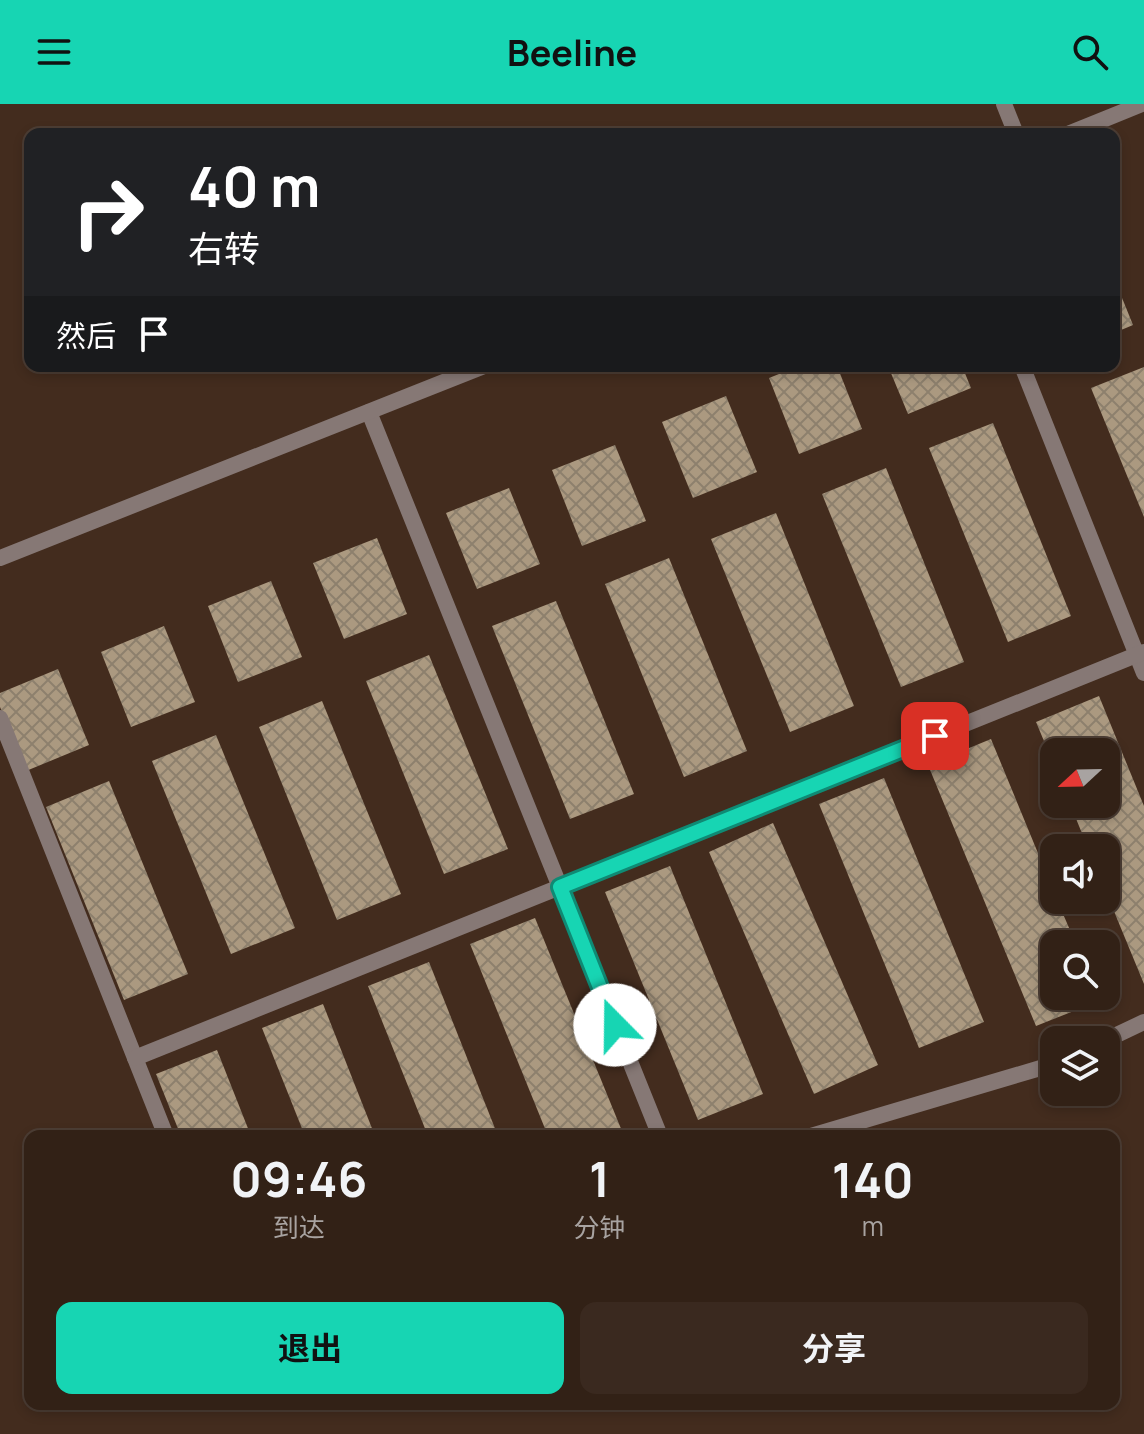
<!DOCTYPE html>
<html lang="zh">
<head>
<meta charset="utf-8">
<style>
  body { margin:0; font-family:Manrope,"Noto Sans SC",sans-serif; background:#3a291f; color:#f1f3f6; height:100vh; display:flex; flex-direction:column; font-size:30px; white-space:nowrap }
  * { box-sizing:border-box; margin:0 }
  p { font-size:26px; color:#a8a3a1 }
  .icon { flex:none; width:44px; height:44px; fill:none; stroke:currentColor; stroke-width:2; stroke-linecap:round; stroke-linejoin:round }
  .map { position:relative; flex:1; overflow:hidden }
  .sheet { position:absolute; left:24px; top:1026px; width:1096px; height:280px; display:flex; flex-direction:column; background:#322116; border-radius:16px; box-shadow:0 4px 12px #0003,0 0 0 2px #4d3e35 }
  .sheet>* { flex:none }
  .top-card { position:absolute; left:24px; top:24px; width:1096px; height:244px; border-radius:16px; box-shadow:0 4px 12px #0003,0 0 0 2px #4d3e35; background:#202124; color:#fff; overflow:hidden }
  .needle { width:52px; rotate:248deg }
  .buttons { position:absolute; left:1040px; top:634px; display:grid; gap:16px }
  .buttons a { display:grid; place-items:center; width:80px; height:80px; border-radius:16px; background:#322116; box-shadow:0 4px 12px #0003,0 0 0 2px #4d3e35; font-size:40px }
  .pin { position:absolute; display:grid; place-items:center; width:68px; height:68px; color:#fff; margin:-34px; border-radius:16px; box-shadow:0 4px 12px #0006 }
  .me { position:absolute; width:88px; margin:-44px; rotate:338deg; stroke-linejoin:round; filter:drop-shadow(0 0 6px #0008) }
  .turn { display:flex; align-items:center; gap:28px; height:168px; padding:0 32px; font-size:36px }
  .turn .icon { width:104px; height:104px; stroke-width:2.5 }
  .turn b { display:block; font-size:56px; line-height:68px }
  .then { display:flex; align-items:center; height:76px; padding:0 32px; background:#0003; gap:16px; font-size:30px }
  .eta { display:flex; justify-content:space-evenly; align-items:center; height:136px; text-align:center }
  .eta b { font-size:48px; font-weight:700; line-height:56px }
  .button { display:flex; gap:16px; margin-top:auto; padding:16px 32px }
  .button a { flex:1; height:92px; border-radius:16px; background:#17d5b3; color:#111; font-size:32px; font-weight:700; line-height:92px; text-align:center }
  .button a+a { background:#3a291f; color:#f1f3f6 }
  header { display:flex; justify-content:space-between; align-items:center; height:104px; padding:0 32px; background:#17d5b3; color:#111; font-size:36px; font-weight:700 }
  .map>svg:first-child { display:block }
  .building { fill:url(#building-cross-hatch) }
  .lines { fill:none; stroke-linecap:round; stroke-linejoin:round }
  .service { stroke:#867875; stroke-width:16 }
  .route-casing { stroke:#0f8a74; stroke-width:20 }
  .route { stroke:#17d5b3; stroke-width:14 }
</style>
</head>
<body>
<header><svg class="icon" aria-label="menu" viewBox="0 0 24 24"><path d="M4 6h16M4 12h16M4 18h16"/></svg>Beeline<svg class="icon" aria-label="search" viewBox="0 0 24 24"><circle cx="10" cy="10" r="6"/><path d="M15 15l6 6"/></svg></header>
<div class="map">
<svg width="1144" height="1330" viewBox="0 0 1144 1330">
  <defs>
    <pattern id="building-cross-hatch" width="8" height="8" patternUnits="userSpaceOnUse" patternTransform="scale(2)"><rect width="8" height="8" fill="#ab9980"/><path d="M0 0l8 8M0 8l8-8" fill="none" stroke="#8d806d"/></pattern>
  </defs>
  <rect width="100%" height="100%" fill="#432c1e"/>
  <g class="building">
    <path d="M1114,174L1133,221L1114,229Z"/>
    <path d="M799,262H837L862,325L799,350L769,274Z"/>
    <path d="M888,262H962L971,284L908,310Z"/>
    <path d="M1144,263V413L1091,284Z"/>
    <path d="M726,292L757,368L693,394L662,318Z"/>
    <path d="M993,319L1071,512L1008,538L929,344Z"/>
    <path d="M615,341L646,417L582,442L552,366Z"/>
    <path d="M886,364L964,558L901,583L822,390Z"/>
    <path d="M509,384L540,460L477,485L446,409Z"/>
    <path d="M776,409L854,602L790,628L711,435Z"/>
    <path d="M377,434L407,510L344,535L313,459Z"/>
    <path d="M669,454L747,647L684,673L605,480Z"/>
    <path d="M271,477L302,553L238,578L208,502Z"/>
    <path d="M556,497L634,690L570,715L492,522Z"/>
    <path d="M164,522L195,598L131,623L101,548Z"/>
    <path d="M429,551L508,745L444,770L366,577Z"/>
    <path d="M58,565L89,641L26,667L0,603V589Z"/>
    <path d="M1099,592L1144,702V880L1106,788V744H1088L1070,700H1106V648H1054V661L1036,618Z"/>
    <path d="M322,597L401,790L337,816L259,623Z"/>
    <path d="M216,631L295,824L231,850L152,657Z"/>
    <path d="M991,635L1054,788V796H1057L1076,840H1054V892H1097L1099,897L1036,922L928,661Z"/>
    <path d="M884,674L984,918L919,944L819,700Z"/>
    <path d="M109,677L188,870L124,896L46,703Z"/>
    <path d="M773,719L878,961L814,990L709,748Z"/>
    <path d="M670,762L763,990L698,1016L605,788Z"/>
    <path d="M535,814L624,1032H548L470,840Z"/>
    <path d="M429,858L498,1032H428L368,882Z"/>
    <path d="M323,900L375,1032H305L262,924Z"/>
    <path d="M217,946L251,1032H181L156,970Z"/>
  </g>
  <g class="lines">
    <g class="service">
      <path d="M1004,0L1016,30"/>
      <path d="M1068,30L1142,0"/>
      <path d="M1022,262L1144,569"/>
      <path d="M369,308L660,1032"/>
      <path d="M0,454L484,262"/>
      <path d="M0,614L166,1032"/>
      <path d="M1106,936L1144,918"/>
      <path d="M135,954L1144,548"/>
      <path d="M811,1032L1054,960"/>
    </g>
  </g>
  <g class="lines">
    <defs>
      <path id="route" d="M615,921L560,783L935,632"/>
    </defs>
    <use href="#route" class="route-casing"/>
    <use href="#route" class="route"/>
  </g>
</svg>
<div class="buttons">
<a><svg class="needle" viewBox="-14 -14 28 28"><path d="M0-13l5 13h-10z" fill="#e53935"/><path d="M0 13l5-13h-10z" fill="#a8a3a1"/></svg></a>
<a><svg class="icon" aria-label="sound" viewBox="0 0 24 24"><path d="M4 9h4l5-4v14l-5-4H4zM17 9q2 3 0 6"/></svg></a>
<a><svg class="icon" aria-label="search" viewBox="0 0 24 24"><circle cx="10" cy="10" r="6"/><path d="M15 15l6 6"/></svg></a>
<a><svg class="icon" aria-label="layers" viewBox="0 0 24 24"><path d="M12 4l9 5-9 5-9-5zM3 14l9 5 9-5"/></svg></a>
</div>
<div class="pin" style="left:935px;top:632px;background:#d93025"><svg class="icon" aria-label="arrive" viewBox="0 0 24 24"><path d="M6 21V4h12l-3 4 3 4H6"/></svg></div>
<svg class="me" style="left:615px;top:921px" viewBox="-20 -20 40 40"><circle r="19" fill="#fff"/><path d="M0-13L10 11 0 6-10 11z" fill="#17d5b3"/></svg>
<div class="top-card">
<div class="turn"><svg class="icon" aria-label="right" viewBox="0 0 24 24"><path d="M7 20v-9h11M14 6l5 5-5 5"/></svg><div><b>40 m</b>右转</div></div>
<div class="then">然后<svg class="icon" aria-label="arrive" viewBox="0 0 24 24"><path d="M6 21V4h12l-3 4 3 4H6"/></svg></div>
</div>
<section class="sheet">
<div class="eta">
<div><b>09:46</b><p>到达</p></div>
<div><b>1</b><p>分钟</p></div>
<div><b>140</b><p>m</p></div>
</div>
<div class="button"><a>退出</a><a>分享</a></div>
</section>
</div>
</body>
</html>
